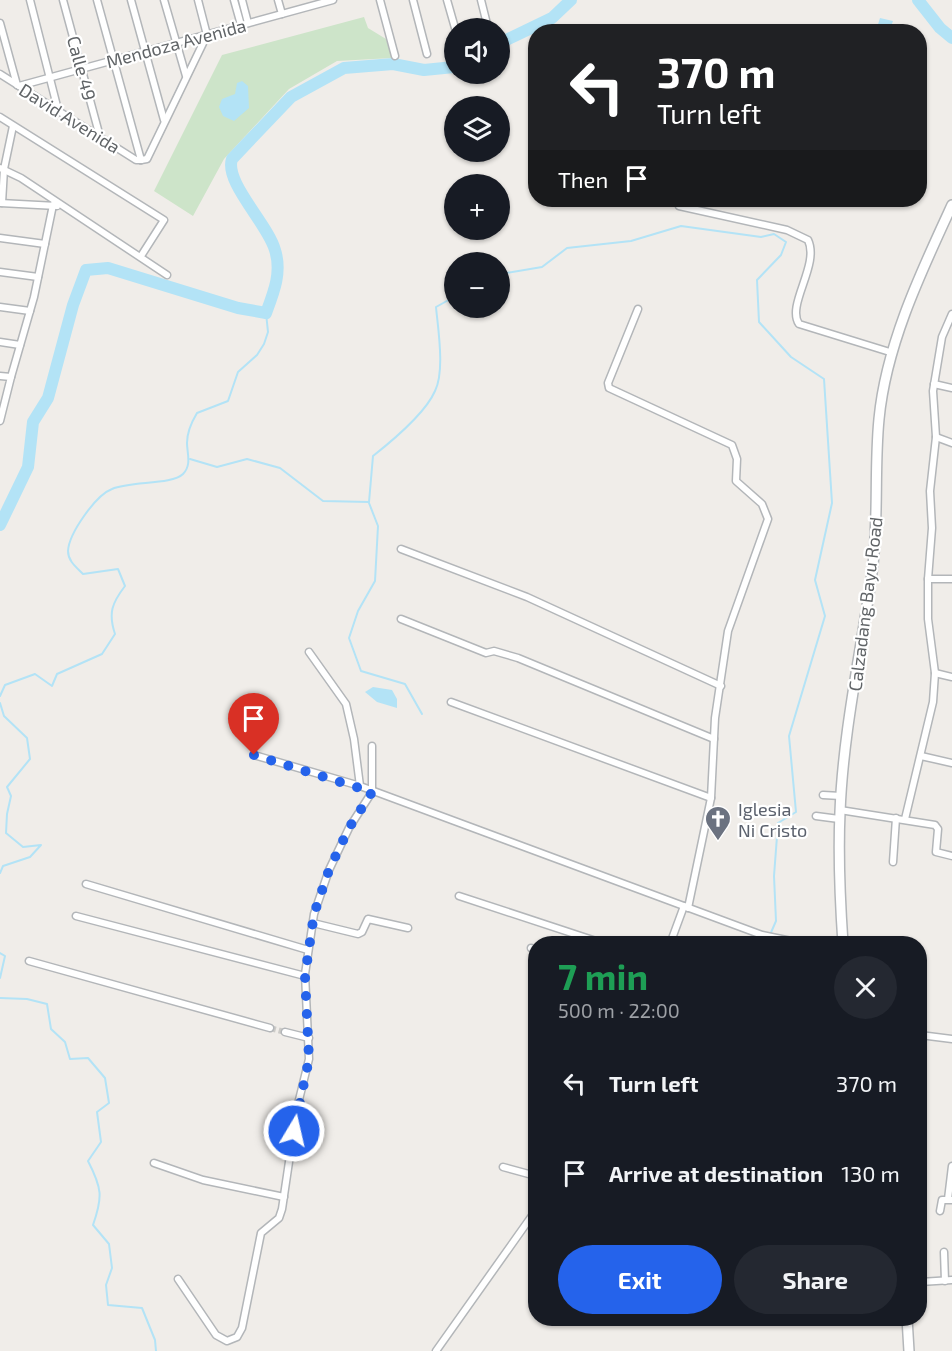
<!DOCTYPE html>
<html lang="en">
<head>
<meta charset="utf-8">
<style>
  body { margin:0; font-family:"Exo 2",sans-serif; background:#242831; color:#f1f3f6; height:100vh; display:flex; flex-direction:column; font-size:22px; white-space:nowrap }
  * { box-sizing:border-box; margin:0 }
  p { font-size:20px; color:#9ea1a6 }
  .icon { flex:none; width:33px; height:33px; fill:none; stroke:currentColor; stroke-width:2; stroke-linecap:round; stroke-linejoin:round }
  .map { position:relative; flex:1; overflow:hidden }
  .drawer { position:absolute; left:528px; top:936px; width:399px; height:390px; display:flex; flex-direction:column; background:#171b24; border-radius:24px; box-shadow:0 2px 4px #0004 }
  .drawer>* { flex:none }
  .hud { position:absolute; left:528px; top:24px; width:399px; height:183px; border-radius:24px; box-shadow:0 2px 4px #0004; background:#202124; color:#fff; overflow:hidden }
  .controls { position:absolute; left:444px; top:18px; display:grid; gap:12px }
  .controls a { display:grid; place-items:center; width:66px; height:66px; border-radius:50%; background:#171b24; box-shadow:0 2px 4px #0004; font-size:30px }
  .pin { position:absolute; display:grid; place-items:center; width:51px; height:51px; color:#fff; margin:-62px -26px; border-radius:50% 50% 50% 0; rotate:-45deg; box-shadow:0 0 6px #0007 }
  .pin .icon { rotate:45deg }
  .me { position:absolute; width:66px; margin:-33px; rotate:9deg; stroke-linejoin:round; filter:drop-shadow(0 0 4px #0008) }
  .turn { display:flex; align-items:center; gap:21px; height:126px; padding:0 30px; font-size:27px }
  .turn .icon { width:78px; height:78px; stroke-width:2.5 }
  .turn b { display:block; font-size:42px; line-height:51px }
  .then { display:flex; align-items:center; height:57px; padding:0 30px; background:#0003; gap:12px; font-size:22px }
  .round { display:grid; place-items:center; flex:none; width:63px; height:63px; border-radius:32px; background:#242831 }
  .head { display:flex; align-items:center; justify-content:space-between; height:102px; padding:0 30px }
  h1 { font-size:36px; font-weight:700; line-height:45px; color:#1e9e55 }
  .primary-button { display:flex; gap:12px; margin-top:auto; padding:12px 30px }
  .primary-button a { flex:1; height:69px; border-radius:36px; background:#2563eb; color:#fff; font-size:24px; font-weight:700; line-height:69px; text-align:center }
  .primary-button a+a { background:#242831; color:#f1f3f6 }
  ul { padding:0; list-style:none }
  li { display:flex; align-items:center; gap:18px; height:90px; padding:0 30px }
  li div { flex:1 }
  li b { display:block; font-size:22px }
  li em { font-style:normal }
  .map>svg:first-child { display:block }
  .green { fill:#cde4c9 }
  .water { fill:#b3e3f6 }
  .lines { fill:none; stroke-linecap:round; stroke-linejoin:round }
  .stream { stroke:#b3e3f6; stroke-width:2 }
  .river { stroke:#b3e3f6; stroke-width:12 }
  .street-tunnel { stroke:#cccbc8; stroke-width:6; stroke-dasharray:6 3; stroke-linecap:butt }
  .street-casing { stroke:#b3b6b9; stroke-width:9 }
  .secondary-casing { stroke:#b3b6b9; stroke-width:12 }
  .street { stroke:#fff; stroke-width:6 }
  .secondary { stroke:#fff; stroke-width:9 }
  .route { stroke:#2563eb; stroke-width:10; stroke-dasharray:0 18 }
  .labels { text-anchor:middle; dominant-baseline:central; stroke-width:4.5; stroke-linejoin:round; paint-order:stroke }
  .street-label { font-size:18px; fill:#606467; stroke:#fff }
  .worship-label { font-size:18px; fill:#5b616d; stroke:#fff; text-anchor:start }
</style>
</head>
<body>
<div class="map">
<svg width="952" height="1351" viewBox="0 0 952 1351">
  <rect width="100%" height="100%" fill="#f0ede9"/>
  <path class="green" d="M364,17L368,28L386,39L392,58L337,61L289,89L224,159L193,216L154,191L222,55Z"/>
  <g class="water">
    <path d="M880,18L893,21L889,31H876Z"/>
    <path d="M242,81L248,86L249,108L234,121L223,116L219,107L222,99L235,94L237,83Z"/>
    <path d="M373,687L392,690L397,699V708L377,702L365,692Z"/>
  </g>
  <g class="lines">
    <g class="stream">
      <path d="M500,274L542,267L567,248L631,241L681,226L761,237L774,234L786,242L781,255L757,280L759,322L791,357L824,379L832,503L815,580L825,616L789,736L796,812L778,823L774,876L776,921L766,944"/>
      <path d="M190,459L217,467L247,459L280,468L323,501L369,502L373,456C392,441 425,414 435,391C445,371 438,329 436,307L454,297"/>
      <path d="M369,503L378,526L375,581L358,611L349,638L361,671L405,684L422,714"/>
      <path d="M0,696L5,685L35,674L52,686L57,674L102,654L115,634C108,613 112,603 125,586L118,569L83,574C76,567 68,561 68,551C69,533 96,495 112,489C131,481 172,485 183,474C192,465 187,453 187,443C187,432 191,423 197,413L228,401L238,372L257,355L264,344L268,332L266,313"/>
      <path d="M0,703L4,716L27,738L30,759L7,787L11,796L7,814L6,833L23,847L41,845L30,857L3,866L0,873"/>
      <path d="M0,953L5,956L0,978"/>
      <path d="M0,998L27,999L47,1004L51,1029L65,1042L70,1059L88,1058L105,1078L109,1103L97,1112L101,1142L88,1161C102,1188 103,1197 93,1225L109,1244L112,1268L106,1285L108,1305L142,1308L155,1340L156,1351"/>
    </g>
    <g class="river">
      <path d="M918,0L940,28L952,38"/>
      <path d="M500,43L552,18L571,0"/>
      <path d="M0,525L28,467L33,422L48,398L73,305L86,270L108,268L238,308L266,313C274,292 282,272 275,250C268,224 224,182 232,159L291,97L344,68L393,64L424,70L454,67"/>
    </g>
    <path class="street-tunnel" d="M270,1028L285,1032"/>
    <defs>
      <g id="street">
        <path d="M30,0L58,110"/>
        <path d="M63,0L100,137"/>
        <path d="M97,0L141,160"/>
        <path d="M131,0L164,120"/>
        <path d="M164,0L186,76"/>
        <path d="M234,0L241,25"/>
        <path d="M242,0L248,23"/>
        <path d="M278,0L282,14"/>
        <path d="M380,0L395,56"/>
        <path d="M413,0L427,54"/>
        <path d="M447,0L455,28"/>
        <path d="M481,0L487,24"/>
        <path d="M0,23L17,85"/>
        <path d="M0,74L136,160H141"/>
        <path d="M19,86L333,0"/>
        <path d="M0,117L164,220L141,256"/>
        <path d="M141,160L147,159L207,35L198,0"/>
        <path d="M0,168L21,178L167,275"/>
        <path d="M0,203L57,206"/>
        <path d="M2,203L4,169L13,126"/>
        <path d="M679,206L787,230L808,240C820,265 786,305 799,324L893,353"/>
        <path d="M0,238L45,244"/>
        <path d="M0,272L38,277"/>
        <path d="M0,307L30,311"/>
        <path d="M638,309L608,383L609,388L732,445L737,459L736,481L762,504L768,519L728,631L715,718L711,798L688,908"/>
        <path d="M0,342L20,345"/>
        <path d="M0,376L11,377L0,421"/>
        <path d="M11,377L34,297L53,205"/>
        <path d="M934,384L952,388"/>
        <path d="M936,437L952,443"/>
        <path d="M401,549L527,597L721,686"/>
        <path d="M928,579H952"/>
        <path d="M401,619L486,653L494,651L518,658L714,739"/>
        <path d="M309,652L346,704L354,739L360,786L762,935L791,941H843"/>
        <path d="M935,673L952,677"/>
        <path d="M451,702L711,798"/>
        <path d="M254,755L360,786"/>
        <path d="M921,756L952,763"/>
        <path d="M823,795L841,796"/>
        <path d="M840,810L935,825L938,829L936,852L952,856"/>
        <path d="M816,816L839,819"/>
        <path d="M905,819L933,702L935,673L928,619V579L932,528L930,491L936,437L933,391L942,337L952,314"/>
        <path d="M893,862L896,818"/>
        <path d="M86,884L308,950"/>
        <path d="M459,896L605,944"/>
        <path d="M76,916L305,976"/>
        <path d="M313,923L358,934L362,932L368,919L408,928"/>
        <path d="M670,944L684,906"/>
        <path d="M531,948L536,950"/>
        <path d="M29,961L270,1028"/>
        <path d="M285,1032L309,1038"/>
        <path d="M920,1035L952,1039"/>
        <path d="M154,1163L203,1180L284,1197"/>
        <path d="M503,1167L536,1176"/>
        <path d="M948,1199L952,1166"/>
        <path d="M940,1211L942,1200H951"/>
        <path d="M944,1252L945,1281"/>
        <path d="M178,1279L216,1335L227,1341L237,1337L242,1328L261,1233L279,1218L282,1209L297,1108L309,1059L305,974L314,914L329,870L349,828L372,792V746"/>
        <path d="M920,1282L952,1280"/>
        <path d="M436,1351L536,1210"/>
      </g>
      <g id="secondary">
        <path d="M843,944C840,900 838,856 840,812C843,732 861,652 872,573C879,522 874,470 879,419C886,345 921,272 952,205"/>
        <path d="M907,1318L909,1351"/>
      </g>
    </defs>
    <use href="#street" class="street-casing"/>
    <use href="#secondary" class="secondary-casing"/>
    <use href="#street" class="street"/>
    <use href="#secondary" class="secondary"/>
  </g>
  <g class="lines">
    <path class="route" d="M254,755L372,792L349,828L329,870L314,914L305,976L309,1059L294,1131"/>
  </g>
  <defs>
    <symbol id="church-pin" viewBox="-11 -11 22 30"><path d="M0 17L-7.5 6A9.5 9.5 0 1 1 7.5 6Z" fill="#6b7280" stroke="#fff"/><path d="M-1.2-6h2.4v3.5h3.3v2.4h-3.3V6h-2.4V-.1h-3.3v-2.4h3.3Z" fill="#fff"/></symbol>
  </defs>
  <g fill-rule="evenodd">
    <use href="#church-pin" x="703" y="804" width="30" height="40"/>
  </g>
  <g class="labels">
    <g class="street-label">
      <text transform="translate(176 43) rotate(-15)">Mendoza Avenida</text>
      <text transform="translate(82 68) rotate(75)">Calle 49</text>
      <text transform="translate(70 118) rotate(32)">David Avenida</text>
      <text transform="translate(865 604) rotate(-83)">Calzadang Bayu Road</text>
    </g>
    <g class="worship-label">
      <text x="738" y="809">Iglesia<tspan x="738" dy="21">Ni Cristo</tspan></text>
    </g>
  </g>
</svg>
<div class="controls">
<a><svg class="icon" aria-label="sound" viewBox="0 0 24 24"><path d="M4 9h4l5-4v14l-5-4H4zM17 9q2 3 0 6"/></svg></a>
<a><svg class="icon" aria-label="layers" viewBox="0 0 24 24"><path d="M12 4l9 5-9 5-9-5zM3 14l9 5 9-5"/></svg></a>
<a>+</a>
<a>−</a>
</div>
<div class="pin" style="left:254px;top:755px;background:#d93025"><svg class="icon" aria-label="arrive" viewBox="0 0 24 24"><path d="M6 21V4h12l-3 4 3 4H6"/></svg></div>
<svg class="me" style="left:294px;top:1131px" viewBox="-20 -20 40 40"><circle r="17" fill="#2563eb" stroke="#fff" stroke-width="3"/><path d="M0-11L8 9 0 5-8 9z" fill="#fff"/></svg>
<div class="hud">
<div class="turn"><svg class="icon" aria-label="left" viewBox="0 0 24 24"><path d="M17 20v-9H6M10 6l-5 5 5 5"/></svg><div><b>370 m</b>Turn left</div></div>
<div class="then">Then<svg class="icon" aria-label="arrive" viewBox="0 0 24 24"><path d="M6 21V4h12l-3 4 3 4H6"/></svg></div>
</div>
<section class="drawer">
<div class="head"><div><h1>7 min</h1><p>500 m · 22:00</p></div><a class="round"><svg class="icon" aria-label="close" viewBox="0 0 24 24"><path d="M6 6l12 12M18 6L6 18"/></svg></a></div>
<ul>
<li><svg class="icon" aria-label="left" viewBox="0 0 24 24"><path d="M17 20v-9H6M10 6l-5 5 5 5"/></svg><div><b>Turn left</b></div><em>370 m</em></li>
<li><svg class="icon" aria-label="arrive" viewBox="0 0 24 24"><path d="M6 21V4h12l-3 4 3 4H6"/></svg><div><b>Arrive at destination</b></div><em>130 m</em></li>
</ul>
<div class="primary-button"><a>Exit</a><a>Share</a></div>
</section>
</div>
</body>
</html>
